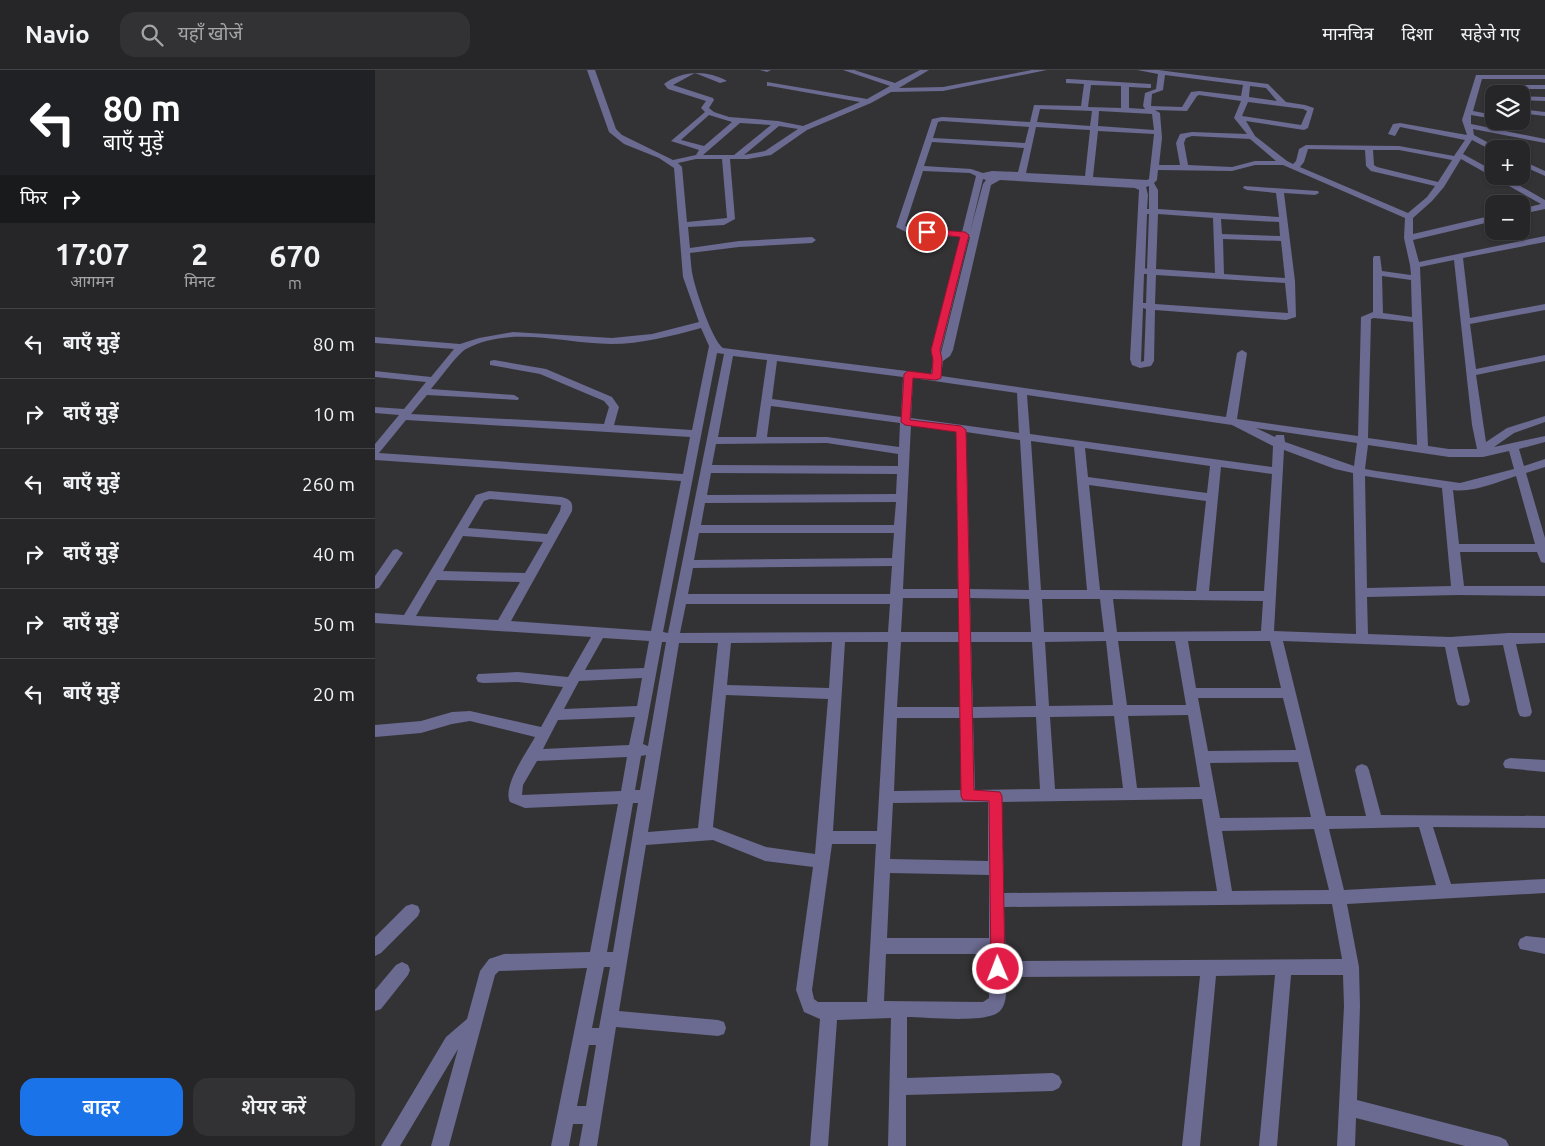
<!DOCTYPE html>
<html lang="hi">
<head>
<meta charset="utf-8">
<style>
  body { margin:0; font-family:Ubuntu,"Noto Sans Devanagari",sans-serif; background:#323234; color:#f1f3f6; height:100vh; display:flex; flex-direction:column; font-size:19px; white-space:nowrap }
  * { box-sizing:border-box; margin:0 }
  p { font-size:16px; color:#a4a5a8 }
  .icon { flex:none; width:28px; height:28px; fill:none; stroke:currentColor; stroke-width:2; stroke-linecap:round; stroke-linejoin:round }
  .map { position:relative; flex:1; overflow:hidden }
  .details { display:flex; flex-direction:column; background:#262628; width:375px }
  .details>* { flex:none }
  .hud { background:#202124; color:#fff; overflow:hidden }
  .buttons { position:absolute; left:1110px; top:15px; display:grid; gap:10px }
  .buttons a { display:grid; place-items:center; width:45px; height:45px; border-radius:10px; background:#262628; box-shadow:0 1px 4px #0004,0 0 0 1px #424345; font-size:25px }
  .pin { position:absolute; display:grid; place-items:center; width:42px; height:42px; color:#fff; margin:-21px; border:2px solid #fff; border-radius:50%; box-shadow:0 1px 5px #0007 }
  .me { position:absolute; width:55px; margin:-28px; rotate:359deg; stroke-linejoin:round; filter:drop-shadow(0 0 4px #0008) }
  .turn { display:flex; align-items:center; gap:18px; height:105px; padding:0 20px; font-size:22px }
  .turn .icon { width:65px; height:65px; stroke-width:2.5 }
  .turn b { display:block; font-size:35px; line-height:42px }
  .then { display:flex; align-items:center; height:48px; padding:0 20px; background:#0003; gap:10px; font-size:19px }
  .eta { display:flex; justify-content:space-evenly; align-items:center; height:85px; text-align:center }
  .eta b { font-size:30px; font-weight:600; line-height:35px }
  .primary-button { display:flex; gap:10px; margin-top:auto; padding:10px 20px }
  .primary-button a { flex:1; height:58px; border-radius:15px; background:#1a73e8; color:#fff; font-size:20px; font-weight:600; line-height:58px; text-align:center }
  .primary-button a+a { background:#323234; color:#f1f3f6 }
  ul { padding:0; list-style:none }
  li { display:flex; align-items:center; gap:15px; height:70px; padding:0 20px; border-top:1px solid #424345 }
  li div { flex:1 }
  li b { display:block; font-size:19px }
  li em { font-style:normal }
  header { display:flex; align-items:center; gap:30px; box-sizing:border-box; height:70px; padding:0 25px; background:#262628; border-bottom:1px solid #424345 }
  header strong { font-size:24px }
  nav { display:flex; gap:28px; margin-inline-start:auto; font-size:18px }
  .search { width:350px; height:45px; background:#323234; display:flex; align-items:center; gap:12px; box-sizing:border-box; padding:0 18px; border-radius:15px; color:#a4a5a8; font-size:19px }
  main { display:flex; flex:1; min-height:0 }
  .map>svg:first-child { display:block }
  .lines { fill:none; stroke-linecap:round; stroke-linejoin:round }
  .minor { fill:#6b6a90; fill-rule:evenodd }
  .route { fill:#e11d48; stroke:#92132f }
</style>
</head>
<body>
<header>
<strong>Navio</strong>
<div class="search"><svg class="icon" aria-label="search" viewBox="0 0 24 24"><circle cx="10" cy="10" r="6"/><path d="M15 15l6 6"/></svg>यहाँ खोजें</div>
<nav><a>मानचित्र</a><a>दिशा</a><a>सहेजे गए</a></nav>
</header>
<main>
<section class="details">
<div class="hud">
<div class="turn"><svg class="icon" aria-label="left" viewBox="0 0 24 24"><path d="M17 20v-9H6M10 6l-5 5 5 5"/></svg><div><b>80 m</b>बाएँ मुड़ें</div></div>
<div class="then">फिर<svg class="icon" aria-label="right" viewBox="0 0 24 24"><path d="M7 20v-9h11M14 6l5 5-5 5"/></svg></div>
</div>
<div class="eta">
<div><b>17:07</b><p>आगमन</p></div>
<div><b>2</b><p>मिनट</p></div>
<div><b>670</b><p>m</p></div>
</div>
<ul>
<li><svg class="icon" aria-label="left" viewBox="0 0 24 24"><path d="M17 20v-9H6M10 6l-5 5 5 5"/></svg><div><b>बाएँ मुड़ें</b></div><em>80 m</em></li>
<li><svg class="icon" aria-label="right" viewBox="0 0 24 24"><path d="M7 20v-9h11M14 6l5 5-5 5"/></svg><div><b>दाएँ मुड़ें</b></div><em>10 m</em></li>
<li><svg class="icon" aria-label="left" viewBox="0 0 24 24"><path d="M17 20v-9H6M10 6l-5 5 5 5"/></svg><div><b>बाएँ मुड़ें</b></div><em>260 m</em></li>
<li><svg class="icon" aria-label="right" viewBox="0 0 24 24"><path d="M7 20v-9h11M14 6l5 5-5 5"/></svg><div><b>दाएँ मुड़ें</b></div><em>40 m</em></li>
<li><svg class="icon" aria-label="right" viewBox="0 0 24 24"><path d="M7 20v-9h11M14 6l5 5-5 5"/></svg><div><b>दाएँ मुड़ें</b></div><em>50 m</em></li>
<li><svg class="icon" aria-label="left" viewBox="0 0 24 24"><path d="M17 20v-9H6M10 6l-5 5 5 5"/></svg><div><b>बाएँ मुड़ें</b></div><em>20 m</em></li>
</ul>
<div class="primary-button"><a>बाहर</a><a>शेयर करें</a></div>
</section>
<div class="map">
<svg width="1170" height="1076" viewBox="0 0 1170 1076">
  <rect width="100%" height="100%" fill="#333336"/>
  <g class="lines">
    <g class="minor">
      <path d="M212,0H220L241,59L247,65L298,90L321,85L324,80L296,71L330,42L326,38L331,31L293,19L289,14C308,0 332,0 352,11L345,13L320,3L298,15L338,28L339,30L334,38L339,42L354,47L403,51L428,56L485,32L395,16H392V12L492,29L515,16L468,0H479L520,13L545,0H554L524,18L568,17L657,0H672L568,21L516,22L496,33L432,60L396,85L373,89H355L360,149L349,155L313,157L315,178L364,171L437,167L441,170L437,173L364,177L315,183C316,191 316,199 318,207C321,221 337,270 348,278L556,304L558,290L556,280L585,167L533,163L521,157L557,49L567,47L655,52L659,35L706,36L709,14L691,13V9H694L776,14V18H773L754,17V38L770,39L768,36L770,23L781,19L783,4L762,0H783L893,14L911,32L930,35L939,38L933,58L929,60L871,51L880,66L912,91L918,94L921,91L924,79L931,75L1024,76L1079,86L1090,70L1025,57L1020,66L1013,64L1018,54L1025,53L1092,65L1087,50L1101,5H1170V9H1107L1098,41L1119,45V49L1096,45V54L1170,69V73L1098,59L1099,65L1125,79H1119L1118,81L1097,70L1088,84L1119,101V106H1128L1170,130V139L1146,144V139L1166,134L1086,89L1069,117L1057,131L1038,148V164L1119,145V151L1038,170L1044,192L1170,166V172L1088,188L1095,248L1170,234V240L1095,254L1101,299L1170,285V291L1101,305L1111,372L1132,358L1170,346V352L1139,363L1119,377L1170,366V372L1144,379L1149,396L1170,389V397L1151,403L1170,468V493L1166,492L1162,482H1085L1089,516H1170V526L1083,525L992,527L993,564L1075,567L1133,563H1170V573L1141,574L1157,642L1155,646L1150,647L1145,646L1143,642L1128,575L1082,577L1095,631L1093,635L1088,636L1083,635L1081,631L1070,577L908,571L951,746H991L980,700L982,696L987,694L992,696L994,700L1006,745L1170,746V758L1058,757L1076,814L1170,809V823L972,834L984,897L985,936L982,1030L1125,1067L1131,1070L1134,1076H1090L981,1048L980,1076H962L969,936L968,905H916L902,1076H884L900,905L841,906L825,1076H807L825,906L631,907C631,918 633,932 625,941C613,954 551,947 532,947V1008L678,1003L684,1006L687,1012L684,1018L678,1021L531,1025V1076H513L516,948L462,950L453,1076H435L445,949L429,942L421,920L438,797L390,791L338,770L271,775L244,941L343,950L349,952L351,958L349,964L343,966L241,957L222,1076H204L208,1054H198L194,1076H176L212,898L124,901L120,905L74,1076H56L83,979L25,1076H6L71,967L92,949L105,901L114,889L129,884L215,882L243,734L150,738L135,732C127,716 152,682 160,667L95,651L77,654L46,663L0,667V655L46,651L77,642L95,641L166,657L188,617L143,612L108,613L103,612L101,608L103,604L143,602L193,607L216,567L0,553V543L29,545L101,425L114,421L187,427C196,430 198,432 197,441L136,551L276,561L306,411L0,390V374L24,345L0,343V337L29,339L51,312L0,307V301L56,307L79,279L0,273V267L85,274L104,268L138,262L237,268L277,264L324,252L308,207L299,98L284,88L249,74L234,62ZM790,5L868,15L866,26L824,21L816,22L807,37L776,36L777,24L788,20ZM716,15L746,16V38L713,37ZM875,16L891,18L902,31L874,27ZM824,25L866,31L859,48L872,64L817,62L805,64L801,73L805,95H784L787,68L785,43L780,40L812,41L822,26ZM873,32L928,39L932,41L926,55L867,46ZM665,39L717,41L715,56L662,52ZM724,41L777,44L779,60L723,56ZM334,45L357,52L329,76L306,70ZM567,51L654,57L650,73L558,68L563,52ZM365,53L396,55L359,85H328ZM404,56L423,59L390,81L369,85ZM661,57L715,60L710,106L651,103ZM723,61L779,64L774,109L772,110L718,107ZM817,66L875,69L901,91H880L857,97L813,95L809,73L811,68ZM557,72L649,78L643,102L617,101L608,103L596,99L549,96ZM933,79L990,80L991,96L996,101L1060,116L1052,127L1033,143L925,97L929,92ZM998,80H1024L1077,90L1063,112L1002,97L999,95ZM321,89H347L352,148L312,152L307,97L303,93ZM880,95H908L1030,148L1029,168L1035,195L1036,205L1007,201L1005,186H999L998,188V242L986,247L983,366L862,349L872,283L867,280L862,283L851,347L566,306L568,291L575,286L578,280L616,115L625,110L760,118L764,120L755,289L757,295L765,298L776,296L779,291L780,240L911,250L921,247L920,211L909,123L940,125L944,123L943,121L869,116L868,118L872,120L901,123L904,147L783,139V120L779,113L782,110L783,100L857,101ZM548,101L595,103L601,106L587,162L530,156ZM608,109L611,110L608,114L595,162ZM774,116V139H772L773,125L771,117ZM772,144H774L772,199L770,198ZM783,144L838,148L840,203L781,199ZM846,149L904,152L905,166L847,164ZM594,167H595L566,283V280ZM848,169L906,171L910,208L849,204ZM1079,190L1097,355L1102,379H1074L1053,376L1045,197ZM769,204H772L771,233H768ZM781,205L910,213L913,243L780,234ZM1007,206L1036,210L1037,247L1008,243ZM768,238L771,239L769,291L766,292ZM999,248L1038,252L1042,375L993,368L996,249ZM326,258L334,276L317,360L239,355L244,337L237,327L171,299L119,290L115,291V295L165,304L229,331L234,337L229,354L36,344L52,325L143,330L144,328L139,325L56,319C64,310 83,283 91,279C134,255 190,274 236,274C266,274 297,266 326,258ZM342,283L349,284L293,563L288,562ZM358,286L392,290L381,367H343ZM402,291L528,307L526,347L397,329ZM538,308L642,323L644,363L536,348ZM652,325L857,355L898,376L897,397L655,364ZM396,336L525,353L524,377L452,367H392ZM31,350L315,367L308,404L4,383ZM536,355L581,361L583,519H528ZM881,358L982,373L979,396L910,372L909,365H901L900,367ZM591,362L645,370L654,520L595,519ZM656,371L699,377L712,520H666ZM452,373L523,384V396L337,395L341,374ZM993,375L1074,387H1108L1134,381L1139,399L1085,413L1001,401L990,399ZM710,378L835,396L832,423L713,407ZM909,380L960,399L978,403L981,564L899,561ZM846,397L897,404L889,521H834ZM336,403L522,404L521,424L332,425ZM990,406L1067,418L1076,516L992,518ZM1141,406L1160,474H1084L1078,420C1098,423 1122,412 1141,406ZM714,415L831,431L821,521L725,520ZM115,429L185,435H186L185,441L172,464L93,458L109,431ZM521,432L519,455H326L330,433ZM324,463H519L517,488L319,490ZM88,466L168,472L150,503L68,501ZM517,496L515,524H313L318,498ZM62,510L145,512L123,550L41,546ZM528,528H583L584,562H526ZM595,528L654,529L656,562H596ZM667,529H725L729,562H669ZM738,529L888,531L886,561L742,562ZM311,534H515L513,562L305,563ZM228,568L274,571L269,598L210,600ZM731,571L738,635L674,636L670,572ZM743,571H800L811,635H752ZM813,571H895L906,618H821ZM287,572H291L273,676L268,674ZM457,572L454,618L352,615L356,573ZM470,572H513L502,761H458ZM526,572H584L585,637H522ZM596,572H657L661,636L598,637ZM304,573H343L323,758L273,762ZM267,608L262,636L189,639L204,611ZM351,625L453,629L440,784L391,777L338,757ZM823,628H908L921,680L833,681ZM813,645L825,717L762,718L753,646ZM739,646L748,718L680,719L675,647ZM260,647L254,675L168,679L183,650ZM661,647L665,719L600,720L598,648ZM522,648H585L586,720L519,721ZM271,685L265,720H260L266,686ZM252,687L246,721L147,725L148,715L162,691ZM923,692L936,747L845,748L835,693ZM827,729L842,821L629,823L627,732ZM613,732V791L515,789L518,733ZM258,733H263L238,882H232ZM1044,757L1061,815L969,820L954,759ZM939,759L954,820L857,821L847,761ZM457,774H501L492,932H443L439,929L437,920ZM515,803L614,805V868H512ZM957,834L967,889L631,891L629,837ZM511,884H614V928L608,932L509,931ZM229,897H235L224,958H217ZM214,975H221L211,1036H202Z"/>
      <path d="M385,0H396L392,2Z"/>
      <path d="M1127,15H1170V19H1130L1126,17Z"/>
      <path d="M1146,26L1170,27V31L1146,30Z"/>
      <path d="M1146,39L1170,42V46L1146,43Z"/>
      <path d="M1146,49L1149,51L1148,53L1140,51H1146Z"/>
      <path d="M1146,90L1170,101V106L1146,95Z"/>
      <path d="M22,479L28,483L4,518L0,519V506L18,480Z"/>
      <path d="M1135,688L1170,690V702L1130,698L1128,694L1130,690Z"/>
      <path d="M37,834L43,836L45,841L43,846L6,883L0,886V867L31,836Z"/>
      <path d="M1151,866L1170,868V884L1145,879L1143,874L1145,869Z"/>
      <path d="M27,892L33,895L35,900L33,905L6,939L0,941V920L21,895Z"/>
    </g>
  </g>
  <path class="route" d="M552,159L590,162L594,165L565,280L567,290L566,308L561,310L538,308L535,350L586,356L591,360L599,720L625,722L627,726L630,899L628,904L623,906L618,904L616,899L614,731L588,730L586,726L581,362L530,355L526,352L529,304L533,301L557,304L558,290L556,280L585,167L549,163V160Z"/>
</svg>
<div class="buttons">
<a><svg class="icon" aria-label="layers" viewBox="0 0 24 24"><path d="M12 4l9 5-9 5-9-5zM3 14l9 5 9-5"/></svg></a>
<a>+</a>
<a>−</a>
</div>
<div class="pin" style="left:552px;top:162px;background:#d93025"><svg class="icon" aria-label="arrive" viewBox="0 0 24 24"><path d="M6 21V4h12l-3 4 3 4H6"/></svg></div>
<svg class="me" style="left:623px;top:899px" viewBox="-20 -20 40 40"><circle r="17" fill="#e11d48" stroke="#fff" stroke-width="3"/><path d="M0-11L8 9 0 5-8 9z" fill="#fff"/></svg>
</div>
</main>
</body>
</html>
